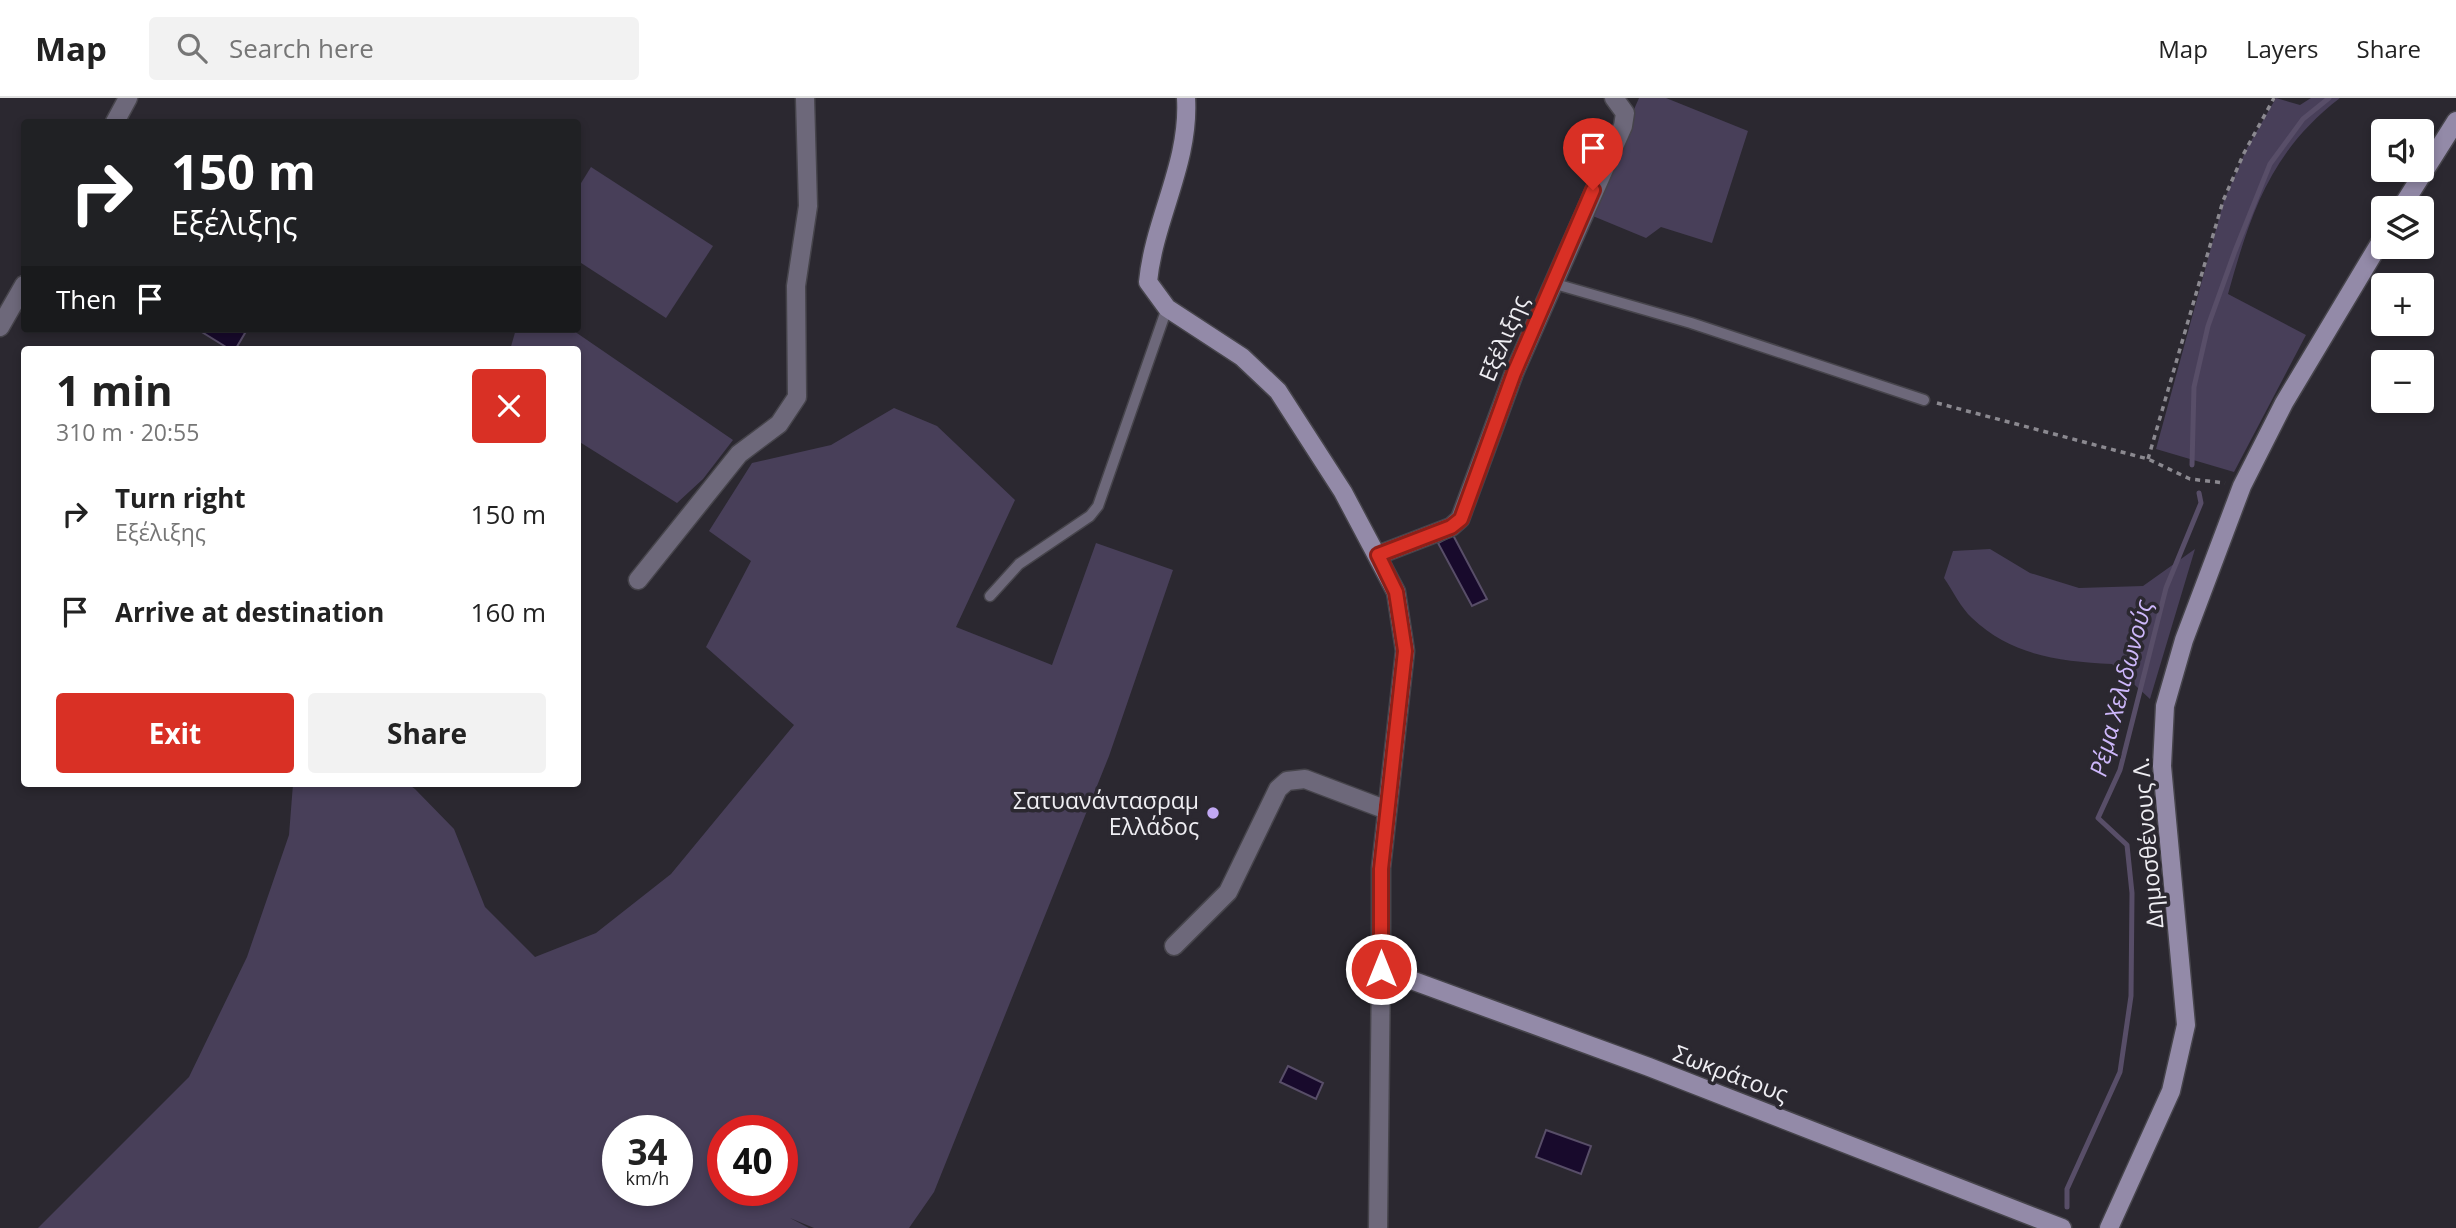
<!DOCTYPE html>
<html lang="en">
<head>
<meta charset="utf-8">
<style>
  body { margin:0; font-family:"Open Sans",sans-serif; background:#f2f2f2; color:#222; height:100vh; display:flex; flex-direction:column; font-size:26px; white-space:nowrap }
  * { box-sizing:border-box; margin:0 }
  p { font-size:23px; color:#767676 }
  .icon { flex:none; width:38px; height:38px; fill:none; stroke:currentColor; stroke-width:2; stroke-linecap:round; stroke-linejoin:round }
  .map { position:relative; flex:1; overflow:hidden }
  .drawer { position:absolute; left:21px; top:248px; width:560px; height:441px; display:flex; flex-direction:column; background:#fff; border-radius:7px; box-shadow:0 4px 10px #0003 }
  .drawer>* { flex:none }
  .top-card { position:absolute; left:21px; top:21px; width:560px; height:214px; border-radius:7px; box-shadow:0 4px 10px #0003; background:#202124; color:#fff; overflow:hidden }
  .buttons { position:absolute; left:2371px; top:21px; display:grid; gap:14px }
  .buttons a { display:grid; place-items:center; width:63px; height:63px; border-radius:7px; background:#fff; box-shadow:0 4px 10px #0003; font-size:35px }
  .speed { position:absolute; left:602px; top:1017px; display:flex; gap:14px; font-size:35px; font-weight:700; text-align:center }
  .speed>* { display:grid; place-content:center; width:91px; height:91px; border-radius:50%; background:#fff; box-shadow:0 4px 10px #0003; line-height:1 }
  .speed small { font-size:18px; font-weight:400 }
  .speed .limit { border:10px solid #d22; background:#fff; color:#111 }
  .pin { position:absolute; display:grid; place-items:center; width:60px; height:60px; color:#fff; margin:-72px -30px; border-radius:50% 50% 50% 0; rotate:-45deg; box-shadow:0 0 7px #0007 }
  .pin .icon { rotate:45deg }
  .me { position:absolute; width:77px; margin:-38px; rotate:0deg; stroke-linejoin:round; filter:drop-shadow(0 0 5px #0008) }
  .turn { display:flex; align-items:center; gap:24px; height:147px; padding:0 35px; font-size:32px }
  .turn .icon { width:91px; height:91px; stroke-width:2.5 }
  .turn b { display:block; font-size:49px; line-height:60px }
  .then { display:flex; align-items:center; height:66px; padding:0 35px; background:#0003; gap:14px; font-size:26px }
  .round { display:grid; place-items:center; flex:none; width:74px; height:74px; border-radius:7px; background:#f2f2f2 }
  .headline { display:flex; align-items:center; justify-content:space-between; height:119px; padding:0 35px }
  h1 { font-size:42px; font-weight:700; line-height:52px }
  .button { display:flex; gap:14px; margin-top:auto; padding:14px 35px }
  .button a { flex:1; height:80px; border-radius:7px; background:#d93025; color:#fff; font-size:28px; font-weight:700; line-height:80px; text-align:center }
  .button a+a { background:#f2f2f2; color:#222 }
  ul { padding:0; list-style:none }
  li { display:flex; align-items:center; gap:21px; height:98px; padding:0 35px }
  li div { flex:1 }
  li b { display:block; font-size:26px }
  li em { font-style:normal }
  header { display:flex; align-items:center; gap:42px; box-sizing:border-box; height:98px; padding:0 35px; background:#fff; border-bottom:2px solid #e0e0e0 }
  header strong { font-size:33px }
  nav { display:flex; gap:38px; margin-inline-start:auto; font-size:24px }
  .search { width:490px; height:63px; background:#f2f2f2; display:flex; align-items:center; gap:18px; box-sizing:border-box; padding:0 24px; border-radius:7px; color:#767676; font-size:26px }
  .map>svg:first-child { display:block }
  .green { fill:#483f59; fill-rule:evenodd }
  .water { fill:#180a2c; stroke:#584e68; stroke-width:2 }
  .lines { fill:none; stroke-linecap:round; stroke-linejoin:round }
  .stream { stroke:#584e68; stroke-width:5 }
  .lane-casing { stroke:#46444b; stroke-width:13 }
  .street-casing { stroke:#46444b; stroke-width:21 }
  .secondary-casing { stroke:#46444b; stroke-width:21 }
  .path { stroke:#8b8990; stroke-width:3.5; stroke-dasharray:5 5; stroke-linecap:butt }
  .lane { stroke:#6d687a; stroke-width:10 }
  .street { stroke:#6d687a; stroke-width:18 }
  .secondary { stroke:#938aa8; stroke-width:18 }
  .route-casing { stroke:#8d1f18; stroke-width:18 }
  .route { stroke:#d93025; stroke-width:12 }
  .poi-dot { fill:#c1a8f3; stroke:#2b2830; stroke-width:2.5 }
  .labels { text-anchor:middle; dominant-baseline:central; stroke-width:7; stroke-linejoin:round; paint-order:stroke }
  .street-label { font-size:23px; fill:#efeef3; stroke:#2b2830 }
  .poi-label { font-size:23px; fill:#efeef3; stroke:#2b2830; text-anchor:end }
  .water-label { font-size:24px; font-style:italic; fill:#cdb7fa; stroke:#2b2830 }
</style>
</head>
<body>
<header>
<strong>Map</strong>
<div class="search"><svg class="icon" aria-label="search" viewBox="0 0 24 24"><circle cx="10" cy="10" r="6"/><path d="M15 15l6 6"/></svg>Search here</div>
<nav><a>Map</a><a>Layers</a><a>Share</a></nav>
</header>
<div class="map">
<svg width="2456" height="1130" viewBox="0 0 2456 1130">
  <rect width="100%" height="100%" fill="#2b2830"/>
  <g class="green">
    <path d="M1639,0H1666L1748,33L1712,145L1661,129L1646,140L1588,116Z"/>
    <path d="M2276,0L2300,7L2311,0H2340C2270,54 2251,114 2228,196L2306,237L2234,374L2156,351L2224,102L2247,50Z"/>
    <path d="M591,69L713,148L666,220L578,163V90Z"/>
    <path d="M516,231H571L733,342L703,381L677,405L578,343V252H510Z"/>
    <path d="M894,310L937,328L1015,402L956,529L1052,567L1096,445L1173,472L1109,658L934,1094L909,1130H814L790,1120L809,1130H38L189,979L247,859L289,737L293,686H408L415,691L454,731L485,809L535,859L596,835L671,776L794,627L706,549L751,463L709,433L752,365L831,347ZM618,1032H677V1092H618ZM723,1032H782V1092H723Z"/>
    <path d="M1990,451L2030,475L2079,490L2143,488L2195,451L2150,601L2112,566C2059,563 2012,558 1972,520C1961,510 1953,493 1944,480L1953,453Z"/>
  </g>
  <g class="water">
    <path d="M197,231H238L245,235L235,252H231Z"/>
    <path d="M1453,437L1487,501L1472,508L1438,445Z"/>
    <path d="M1288,968L1323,985L1316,1001L1280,984Z"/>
    <path d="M1546,1032L1591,1048L1581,1076L1536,1059Z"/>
  </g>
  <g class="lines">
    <g class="stream">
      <path d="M2192,367L2194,289L2208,228L2235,153L2270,66L2303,21L2329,0"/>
      <path d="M2067,1109V1091L2120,974L2131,898L2132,795L2127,747L2098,720L2120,672L2166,490L2201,405L2199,395"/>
    </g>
    <defs>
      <g id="lane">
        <path d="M1552,185L1691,225L1924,302"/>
        <path d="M990,498L1019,466L1090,418L1098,408L1167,210"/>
      </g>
      <g id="street">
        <path d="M115,24L128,0"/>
        <path d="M0,229L24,187"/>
        <path d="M1378,457L1451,429L1460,421L1514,275L1623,28L1625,15L1614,0"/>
        <path d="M638,482L739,356L779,326L797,299L796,188L808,108L805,0"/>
        <path d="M1174,848L1228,794L1278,691L1287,683L1305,681L1387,712"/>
        <path d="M1378,1130L1381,871"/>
      </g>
      <g id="secondary">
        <path d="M1186,0C1190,65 1154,121 1148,184L1167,210L1242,259L1278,293L1343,394L1396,494L1405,553L1381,770V871L1649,969L2062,1130"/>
        <path d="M2401,110L2456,23"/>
        <path d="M2109,1130L2171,993L2186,927L2162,668L2165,608L2184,542L2242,388L2284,305L2384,138"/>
      </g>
    </defs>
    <use href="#lane" class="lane-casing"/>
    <use href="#street" class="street-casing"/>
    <use href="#secondary" class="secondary-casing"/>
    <g class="path">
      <path d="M1937,305L2148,361L2190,381L2225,385"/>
      <path d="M2148,361L2223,103L2244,55L2274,0"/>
    </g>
    <use href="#lane" class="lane"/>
    <use href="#street" class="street"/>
    <use href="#secondary" class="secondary"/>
  </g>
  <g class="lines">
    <defs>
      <path id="route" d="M1381,871V771L1405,553L1396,494L1378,457L1451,429L1461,421L1514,275L1593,92"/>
    </defs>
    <use href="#route" class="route-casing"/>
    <use href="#route" class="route"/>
  </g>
  <circle class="poi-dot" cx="1213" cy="715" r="7"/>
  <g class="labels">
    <g class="street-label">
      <text transform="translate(1503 240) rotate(-67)">Εξέλιξης</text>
      <text transform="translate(2147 745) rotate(-95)">Δημοσθένους Λ.</text>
      <text transform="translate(1731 975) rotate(21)">Σωκράτους</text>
    </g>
    <g class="poi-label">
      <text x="1199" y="702">Σατυανάντασραμ<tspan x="1199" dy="26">Ελλάδος</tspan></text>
    </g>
    <g class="water-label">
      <text transform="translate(2120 590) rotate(-75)">Ρέμα Χελιδωνούς</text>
    </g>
  </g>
</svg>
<div class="buttons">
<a><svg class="icon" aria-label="sound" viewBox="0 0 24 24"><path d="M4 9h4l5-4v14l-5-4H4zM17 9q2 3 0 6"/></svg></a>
<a><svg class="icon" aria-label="layers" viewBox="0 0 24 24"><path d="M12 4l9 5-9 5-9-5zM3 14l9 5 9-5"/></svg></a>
<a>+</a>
<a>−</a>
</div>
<div class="speed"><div>34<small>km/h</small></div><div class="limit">40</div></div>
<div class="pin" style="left:1593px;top:92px;background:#d93025"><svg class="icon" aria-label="arrive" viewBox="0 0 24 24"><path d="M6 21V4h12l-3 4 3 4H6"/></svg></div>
<svg class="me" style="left:1381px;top:871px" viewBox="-20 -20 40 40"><circle r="17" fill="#d93025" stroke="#fff" stroke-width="3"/><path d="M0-11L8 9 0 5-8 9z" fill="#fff"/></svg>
<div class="top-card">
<div class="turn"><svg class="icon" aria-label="right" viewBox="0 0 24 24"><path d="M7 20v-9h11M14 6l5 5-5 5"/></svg><div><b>150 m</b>Εξέλιξης</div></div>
<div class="then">Then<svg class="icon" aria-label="arrive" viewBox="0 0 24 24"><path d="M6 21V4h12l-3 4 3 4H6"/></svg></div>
</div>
<section class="drawer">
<div class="headline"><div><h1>1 min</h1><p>310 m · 20:55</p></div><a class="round" style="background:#d93025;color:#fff"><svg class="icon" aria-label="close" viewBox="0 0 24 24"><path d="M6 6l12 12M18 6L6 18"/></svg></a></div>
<ul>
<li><svg class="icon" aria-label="right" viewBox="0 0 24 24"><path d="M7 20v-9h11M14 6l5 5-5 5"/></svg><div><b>Turn right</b><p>Εξέλιξης</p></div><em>150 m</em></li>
<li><svg class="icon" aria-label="arrive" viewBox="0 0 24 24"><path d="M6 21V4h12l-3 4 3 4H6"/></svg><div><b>Arrive at destination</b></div><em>160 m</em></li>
</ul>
<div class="button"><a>Exit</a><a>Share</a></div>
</section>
</div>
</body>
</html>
